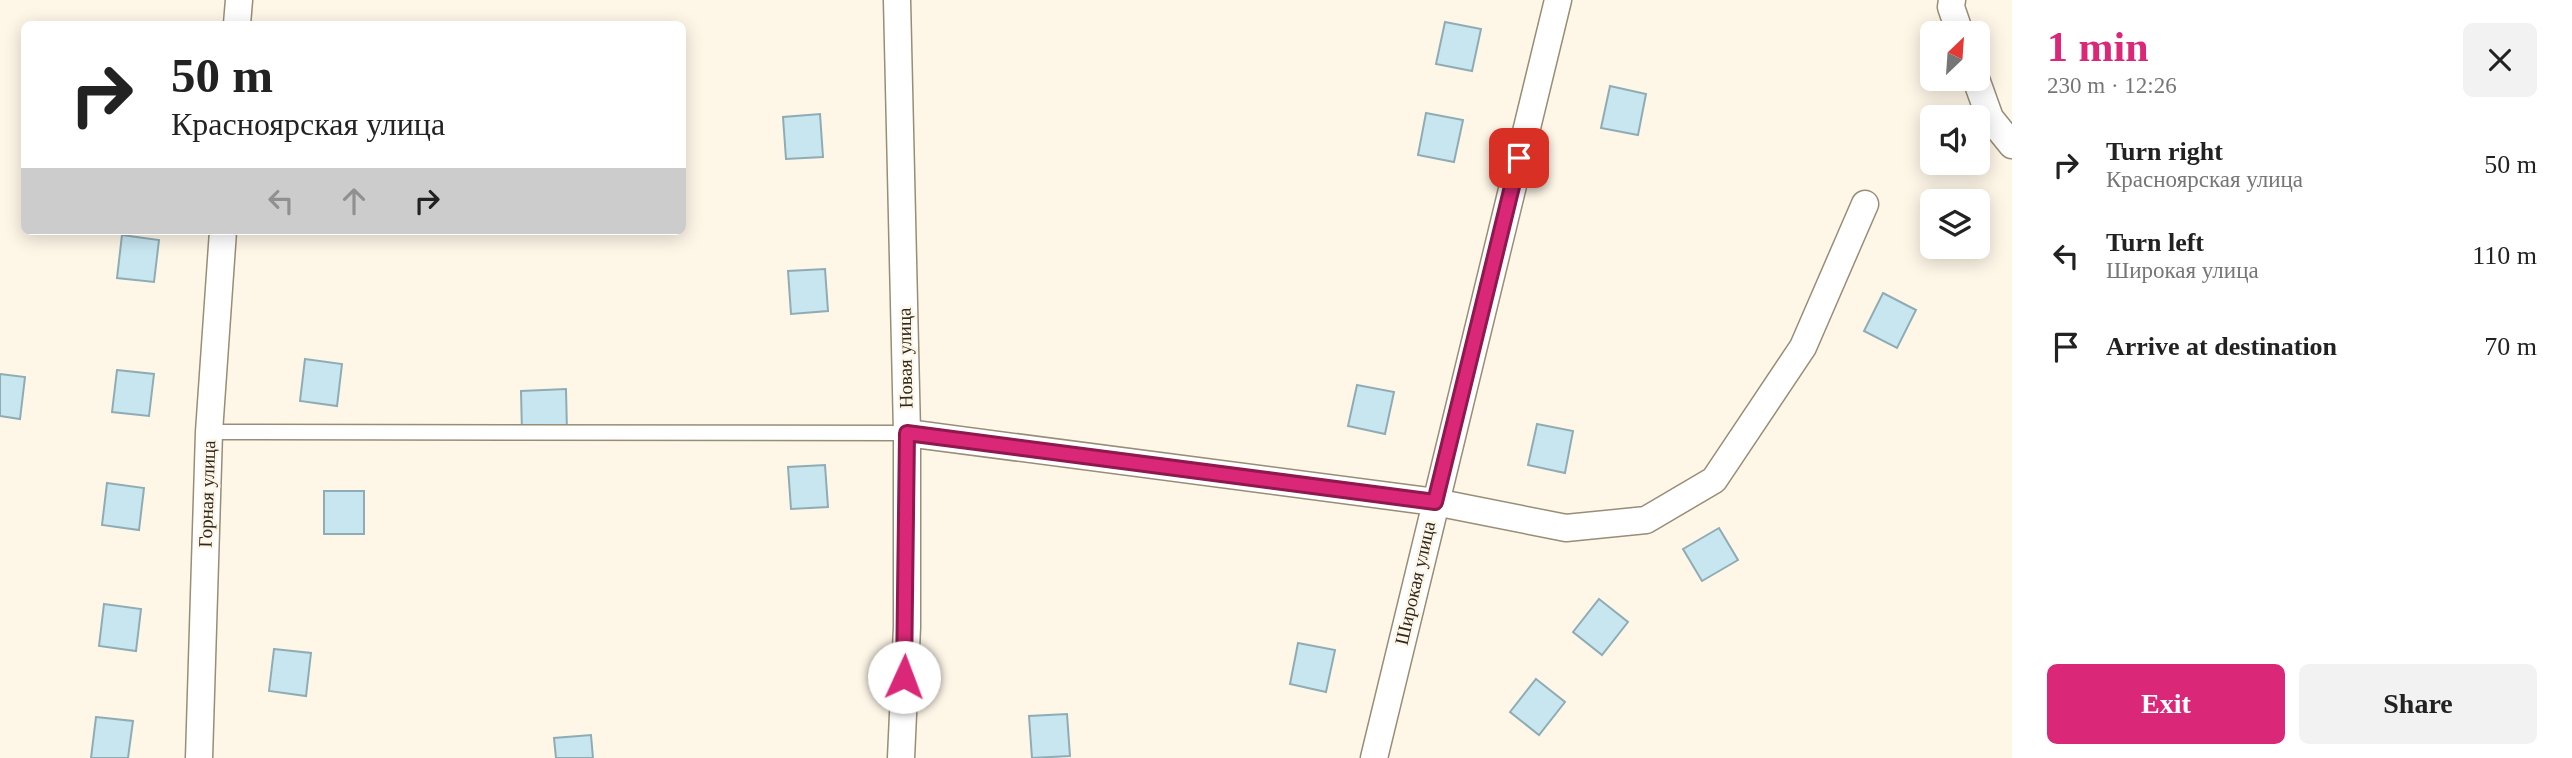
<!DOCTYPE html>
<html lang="en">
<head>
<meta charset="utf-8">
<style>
  body { margin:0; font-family:Georgia,serif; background:#f2f2f2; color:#222; height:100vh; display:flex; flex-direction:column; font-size:26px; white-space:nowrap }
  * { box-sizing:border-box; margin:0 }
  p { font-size:23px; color:#767676 }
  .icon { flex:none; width:38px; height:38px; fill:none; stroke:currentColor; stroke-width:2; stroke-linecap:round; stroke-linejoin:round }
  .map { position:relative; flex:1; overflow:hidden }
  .panel { display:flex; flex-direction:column; background:#fff; width:560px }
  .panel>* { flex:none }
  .top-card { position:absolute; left:21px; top:21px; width:665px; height:214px; border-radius:10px; box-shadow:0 4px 18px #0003; background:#fff; color:#222; overflow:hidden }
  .needle { width:46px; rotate:25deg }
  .tools { position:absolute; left:1920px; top:21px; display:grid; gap:14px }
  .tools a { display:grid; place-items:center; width:70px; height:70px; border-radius:10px; background:#fff; box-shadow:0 4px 18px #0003; font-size:35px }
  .pin { position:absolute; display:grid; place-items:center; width:60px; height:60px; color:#fff; margin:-30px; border-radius:14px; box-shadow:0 4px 10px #0006 }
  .me { position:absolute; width:77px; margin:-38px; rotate:2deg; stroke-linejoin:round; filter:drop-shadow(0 0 5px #0008) }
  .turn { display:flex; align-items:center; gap:24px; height:147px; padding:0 35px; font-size:32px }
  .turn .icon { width:91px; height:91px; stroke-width:2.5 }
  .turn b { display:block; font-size:49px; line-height:60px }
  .lanes { display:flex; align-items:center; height:66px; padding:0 35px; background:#0003; justify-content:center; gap:35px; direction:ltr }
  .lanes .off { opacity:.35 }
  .round { display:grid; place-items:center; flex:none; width:74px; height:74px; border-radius:10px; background:#f2f2f2 }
  .head { display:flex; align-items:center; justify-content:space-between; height:119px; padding:0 35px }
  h1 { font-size:42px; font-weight:700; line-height:52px; color:#db2777 }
  .cta { display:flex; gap:14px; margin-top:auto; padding:14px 35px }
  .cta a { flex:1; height:80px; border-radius:10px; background:#db2777; color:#fff; font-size:28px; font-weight:700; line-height:80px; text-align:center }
  .cta a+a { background:#f2f2f2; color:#222 }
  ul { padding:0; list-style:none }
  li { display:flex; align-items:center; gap:21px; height:91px; padding:0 35px }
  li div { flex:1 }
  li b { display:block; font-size:26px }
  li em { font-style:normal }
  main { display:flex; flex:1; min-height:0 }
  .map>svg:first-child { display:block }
  .building { fill:#c7e6f0; stroke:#8facb5; stroke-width:2 }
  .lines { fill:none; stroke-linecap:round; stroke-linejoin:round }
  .service-casing { stroke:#988d76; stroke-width:17 }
  .minor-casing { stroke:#988d76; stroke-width:29 }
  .service { stroke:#fff; stroke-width:14 }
  .minor { stroke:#fff; stroke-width:26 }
  .route-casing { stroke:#8e194d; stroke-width:18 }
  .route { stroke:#db2777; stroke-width:12 }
  .labels { text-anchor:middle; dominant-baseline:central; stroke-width:5; stroke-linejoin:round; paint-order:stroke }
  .street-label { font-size:19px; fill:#2d281f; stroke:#fef7e8 }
</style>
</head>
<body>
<main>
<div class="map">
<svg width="2012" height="758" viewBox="0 0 2012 758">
  <rect width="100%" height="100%" fill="#fef7e8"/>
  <g class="building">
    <path d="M1445,22L1481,29L1472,71L1436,64Z"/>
    <path d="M1610,86L1646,94L1638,135L1601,128Z"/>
    <path d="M1426,113L1463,120L1454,162L1418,155Z"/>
    <path d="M820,114L823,157L786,159L783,117Z"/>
    <path d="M122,235L159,240L154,282L117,278Z"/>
    <path d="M825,269L828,311L791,314L788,271Z"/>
    <path d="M1883,293L1916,310L1897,348L1864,331Z"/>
    <path d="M305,359L342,364L337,406L300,401Z"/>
    <path d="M117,370L154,374L149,416L112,412Z"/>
    <path d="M0,374L25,377L20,419L0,416Z"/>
    <path d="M1357,385L1394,392L1385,434L1348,426Z"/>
    <path d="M566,389L567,432L522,433L521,391Z"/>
    <path d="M1537,424L1573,431L1565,473L1528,465Z"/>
    <path d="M825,465L828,507L791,509L788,467Z"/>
    <path d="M107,483L144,488L139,530L102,525Z"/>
    <rect x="324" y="491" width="40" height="43"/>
    <path d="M1719,528L1738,560L1702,581L1683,549Z"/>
    <path d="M1599,599L1628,622L1602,655L1573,632Z"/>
    <path d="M104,604L141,609L136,651L99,646Z"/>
    <path d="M1298,643L1335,650L1326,692L1290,684Z"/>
    <path d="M274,649L311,653L306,696L269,691Z"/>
    <path d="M1536,679L1565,702L1539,735L1510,712Z"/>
    <path d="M1067,714L1070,756L1032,758L1029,716Z"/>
    <path d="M96,717L133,721L128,758H91Z"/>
    <path d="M591,735L593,758H556L554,738Z"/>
  </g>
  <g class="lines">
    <defs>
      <path id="service" d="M209,432L907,433"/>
      <g id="minor">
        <path d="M897,0L907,433V627L901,758"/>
        <path d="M1952,0L1951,7L1960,33"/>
        <path d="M237,24L239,0"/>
        <path d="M1976,79L1990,118L2012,145"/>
        <path d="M907,433L1435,502L1566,528L1646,520L1714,480L1803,347L1865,204"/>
        <path d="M199,758L209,432L223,231"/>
        <path d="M1374,758L1558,0"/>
      </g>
    </defs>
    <use href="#service" class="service-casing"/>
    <use href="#minor" class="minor-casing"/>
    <use href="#service" class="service"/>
    <use href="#minor" class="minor"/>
  </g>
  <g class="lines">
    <defs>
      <path id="route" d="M904,677L907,433L1435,502L1519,158"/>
    </defs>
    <use href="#route" class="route-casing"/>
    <use href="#route" class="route"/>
  </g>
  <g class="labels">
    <g class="street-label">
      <text transform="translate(905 358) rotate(-91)">Новая улица</text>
      <text transform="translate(207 494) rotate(-88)">Горная улица</text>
      <text transform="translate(1415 583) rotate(-77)">Широкая улица</text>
    </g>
  </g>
</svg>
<div class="tools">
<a><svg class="needle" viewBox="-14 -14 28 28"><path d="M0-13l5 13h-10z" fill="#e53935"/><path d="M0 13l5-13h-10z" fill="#767676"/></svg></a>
<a><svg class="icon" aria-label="sound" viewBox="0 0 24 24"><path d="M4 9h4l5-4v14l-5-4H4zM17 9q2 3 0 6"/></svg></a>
<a><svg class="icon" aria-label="layers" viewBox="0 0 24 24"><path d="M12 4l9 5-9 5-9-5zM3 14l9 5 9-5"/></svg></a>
</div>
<div class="pin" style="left:1519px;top:158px;background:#d93025"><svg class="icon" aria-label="arrive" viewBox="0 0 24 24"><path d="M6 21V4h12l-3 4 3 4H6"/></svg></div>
<svg class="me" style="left:904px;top:677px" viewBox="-20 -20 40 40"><circle r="19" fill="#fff"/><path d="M0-13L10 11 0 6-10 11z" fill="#db2777"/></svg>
<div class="top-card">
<div class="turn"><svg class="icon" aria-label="right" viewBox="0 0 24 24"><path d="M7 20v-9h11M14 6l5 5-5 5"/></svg><div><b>50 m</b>Красноярская улица</div></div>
<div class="lanes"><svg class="icon off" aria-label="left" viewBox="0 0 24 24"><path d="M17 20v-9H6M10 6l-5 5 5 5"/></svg><svg class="icon off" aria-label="ahead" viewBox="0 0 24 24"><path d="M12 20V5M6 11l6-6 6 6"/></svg><svg class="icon" aria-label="right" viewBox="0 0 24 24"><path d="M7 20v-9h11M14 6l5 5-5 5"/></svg></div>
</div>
</div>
<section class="panel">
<div class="head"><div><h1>1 min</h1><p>230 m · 12:26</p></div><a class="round"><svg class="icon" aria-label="close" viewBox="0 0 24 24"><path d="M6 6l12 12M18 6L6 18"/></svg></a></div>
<ul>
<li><svg class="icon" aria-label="right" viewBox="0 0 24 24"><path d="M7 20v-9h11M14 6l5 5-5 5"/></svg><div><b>Turn right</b><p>Красноярская улица</p></div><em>50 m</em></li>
<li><svg class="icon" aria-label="left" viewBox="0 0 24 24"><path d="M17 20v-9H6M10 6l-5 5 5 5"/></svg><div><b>Turn left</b><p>Широкая улица</p></div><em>110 m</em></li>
<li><svg class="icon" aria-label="arrive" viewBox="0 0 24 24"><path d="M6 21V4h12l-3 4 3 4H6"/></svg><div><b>Arrive at destination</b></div><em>70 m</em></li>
</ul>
<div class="cta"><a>Exit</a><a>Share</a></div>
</section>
</main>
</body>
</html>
